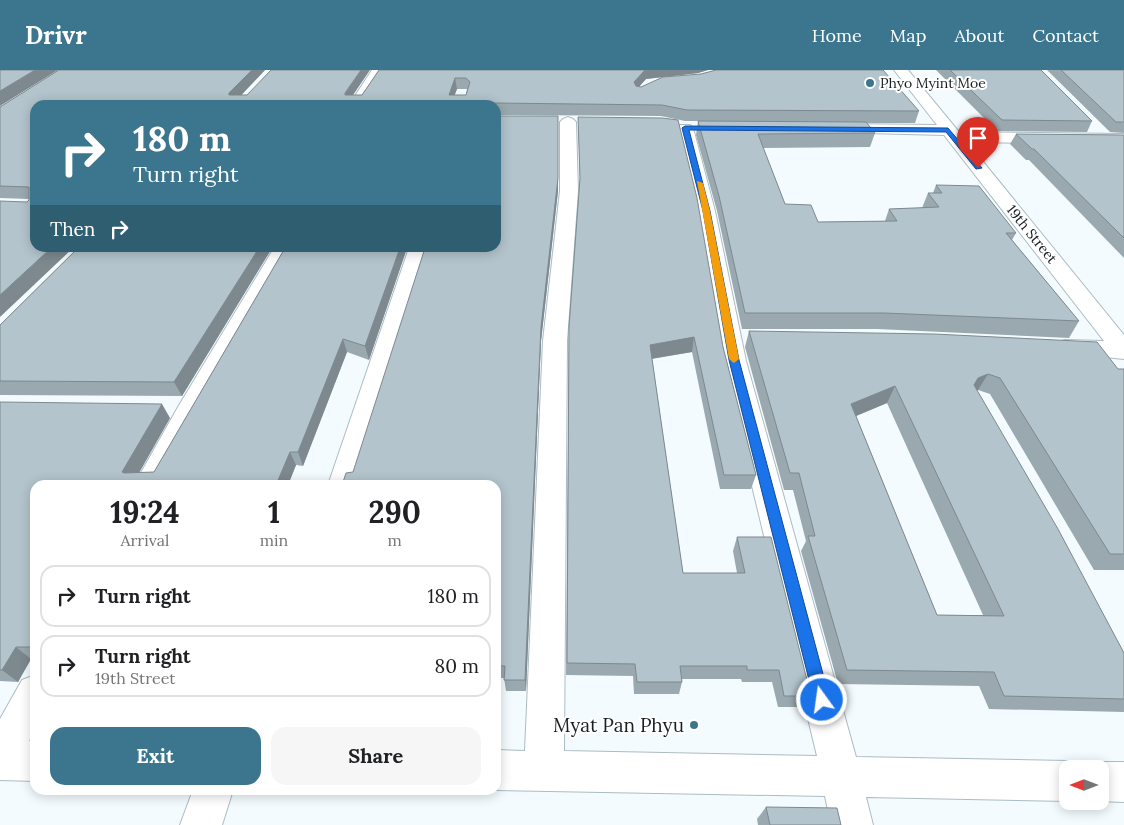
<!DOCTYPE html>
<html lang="en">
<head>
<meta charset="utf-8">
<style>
  body { margin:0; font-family:Lora,serif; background:#f6f6f6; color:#202124; height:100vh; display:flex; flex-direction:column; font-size:19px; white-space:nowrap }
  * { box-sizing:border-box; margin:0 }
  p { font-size:16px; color:#757577 }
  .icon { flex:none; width:28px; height:28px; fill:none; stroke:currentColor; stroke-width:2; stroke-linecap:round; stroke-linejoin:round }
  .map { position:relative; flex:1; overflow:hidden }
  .sheet { position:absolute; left:30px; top:410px; width:471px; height:315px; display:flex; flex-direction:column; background:#fff; border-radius:15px; box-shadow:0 2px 12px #0003 }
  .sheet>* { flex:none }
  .hud { position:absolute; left:30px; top:30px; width:471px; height:152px; border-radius:15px; box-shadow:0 2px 12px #0003; background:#3b768e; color:#fff; overflow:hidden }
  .needle { width:32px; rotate:270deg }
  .buttons { position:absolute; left:1059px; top:690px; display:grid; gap:10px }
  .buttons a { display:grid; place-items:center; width:50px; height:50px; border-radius:10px; background:#fff; box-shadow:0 2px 12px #0003; font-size:25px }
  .pin { position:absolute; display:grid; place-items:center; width:42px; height:42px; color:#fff; margin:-51px -21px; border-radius:50% 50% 50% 0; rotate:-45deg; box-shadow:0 0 5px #0007 }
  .pin .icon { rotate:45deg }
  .me { position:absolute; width:55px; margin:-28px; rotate:346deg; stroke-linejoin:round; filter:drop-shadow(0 0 4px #0008) }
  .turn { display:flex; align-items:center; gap:18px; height:105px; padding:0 20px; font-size:22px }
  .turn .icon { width:65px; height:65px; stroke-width:2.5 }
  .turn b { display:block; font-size:35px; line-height:42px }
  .then { display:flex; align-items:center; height:48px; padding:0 20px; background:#0003; gap:10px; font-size:19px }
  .eta { display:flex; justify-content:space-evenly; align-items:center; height:85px; text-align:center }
  .eta b { font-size:30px; font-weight:700; line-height:35px }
  .action { display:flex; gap:10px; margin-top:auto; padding:10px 20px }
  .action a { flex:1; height:58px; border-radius:15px; background:#3b768e; color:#fff; font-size:20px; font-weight:700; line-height:58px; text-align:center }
  .action a+a { background:#f6f6f6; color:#202124 }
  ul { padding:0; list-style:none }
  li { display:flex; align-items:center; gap:15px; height:62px; margin:0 10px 8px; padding:0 10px; border:2px solid #e0e0e0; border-radius:15px }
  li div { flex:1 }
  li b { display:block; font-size:19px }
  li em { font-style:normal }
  header { display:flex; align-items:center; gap:30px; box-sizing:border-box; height:70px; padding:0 25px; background:#3b768e; color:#fff }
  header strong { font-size:24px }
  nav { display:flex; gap:28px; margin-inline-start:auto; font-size:18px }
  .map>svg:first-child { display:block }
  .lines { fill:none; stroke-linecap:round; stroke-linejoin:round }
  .minor-casing { stroke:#abbcc4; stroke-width:2 }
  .minor { fill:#fff; fill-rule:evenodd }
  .wall { fill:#9aa9af; fill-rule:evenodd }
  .shaded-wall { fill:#7d898f }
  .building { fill:#b3c4cc; stroke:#7d898f; fill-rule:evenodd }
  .route { fill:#1a73e8; stroke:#114b97 }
  .slow { fill:#f59e0b }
  .poi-dot { fill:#3b768e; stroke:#fff; stroke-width:2 }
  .labels { text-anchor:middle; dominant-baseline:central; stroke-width:4; stroke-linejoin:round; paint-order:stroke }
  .far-poi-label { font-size:14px; fill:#171e21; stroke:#fff; text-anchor:start }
  .far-street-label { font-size:14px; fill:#171e21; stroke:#fff }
  .near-poi-label { font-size:19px; fill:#171e21; stroke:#fff; text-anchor:end }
</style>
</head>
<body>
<header>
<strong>Drivr</strong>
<nav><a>Home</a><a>Map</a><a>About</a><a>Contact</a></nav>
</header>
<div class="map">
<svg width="1124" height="755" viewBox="0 0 1124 755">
  <rect width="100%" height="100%" fill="#f4fbfe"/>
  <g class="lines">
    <defs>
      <g id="minor">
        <path d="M372,0H386L363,35H349Z"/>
        <path d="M894,0H908L959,62L1124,64V74L967,72L1124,265V289L1057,282L1053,277L1057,272L1065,270L1104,271L944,65L830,62L827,59L830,56L835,54L937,55Z"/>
        <path d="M568,47L573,49L576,52L578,121L567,271L564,681L817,686L722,291L697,141L677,58L680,55H690L693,58L715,141L746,291L856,687L1068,691L1083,699H1068V731L866,727L873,755H831L825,726L496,720V680L525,681L543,271L560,121V52L563,49Z"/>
        <path d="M274,178H294L204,337L162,415H134L178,337Z"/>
        <path d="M409,178H429L356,415H328Z"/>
        <path d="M35,605V661L29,671H35V711L0,710V649L22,610Z"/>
        <path d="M1100,692H1124V732L1098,731H1100V699H1085Z"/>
        <path d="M193,720H233L222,755H180Z"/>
      </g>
    </defs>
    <use href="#minor" class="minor-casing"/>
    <use href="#minor" class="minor"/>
  </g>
  <g class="wall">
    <path d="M60,0H265L241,25H362L379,0H708L698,3L646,9L639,17L919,41L915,53H866L875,63L870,77L763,78L785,134L818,152L885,151L889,139L922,138L928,123H933L936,115L1016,163L1012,170L1079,251L1069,268L877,259H742L717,141L696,65L698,51H685L661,46L496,45V35H35V178L27,132L29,129L0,128V37ZM457,19H467L466,25H454Z"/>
    <path d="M936,0H1041L1092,51L1087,62L997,61Z"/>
    <path d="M1047,0H1124V63L1110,62Z"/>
    <path d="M578,47L723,277L756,405L751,419H720L692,282L652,289L683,503H737L733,481L737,467L811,626L803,637H778L772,612H742L741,609H682V612L679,624H634L633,606L566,605L569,257L580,114Z"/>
    <path d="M1016,64L1124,65V188L1029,90H1026L1010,74Z"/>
    <path d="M558,121L541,271L526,621H506L504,608H496V415L353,402Z"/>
    <path d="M78,178H272L182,326L0,325V255Z"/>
    <path d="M285,178H407L369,290L347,282L303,396L296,395L288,415H35V589H31L18,612L0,611V332L170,348L139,403L154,402Z"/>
    <path d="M749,261L1118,299H1124V500H1094L990,324L978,320L977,321L1124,583V642L989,639L979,616L838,614L801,481L806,471L793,420H784L745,277ZM887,333L983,545H937L856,346Z"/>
    <path d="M766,737L841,755H758L757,749Z"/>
  </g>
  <g class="shaded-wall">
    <path d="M35,0H58L0,36V21Z"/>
    <path d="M252,0H265L233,34L229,25V23Z"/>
    <path d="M361,0H370L347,34L345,23Z"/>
    <path d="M645,0H708L698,3L646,9L633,23L634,12Z"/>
    <path d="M455,8L457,19L451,35L449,25Z"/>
    <path d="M558,46V121L541,271L526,621L525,610L541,257Z"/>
    <path d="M51,178H73L0,247V225Z"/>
    <path d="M259,178H272L182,326L174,312Z"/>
    <path d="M400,178H407L369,290L365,276Z"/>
    <path d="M694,267L692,282L649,289L650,275Z"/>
    <path d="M343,269L347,282L303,396L298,382Z"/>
    <path d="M988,304L978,320L968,324L978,308Z"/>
    <path d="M895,316L887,333L844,351L851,334Z"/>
    <path d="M162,334L170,348L132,415L122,402Z"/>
    <path d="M290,382L296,395L288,415H276Z"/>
    <path d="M16,577L31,589L18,612L2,600Z"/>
  </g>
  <g class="building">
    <path d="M0,0H35L0,21Z"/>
    <path d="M59,0H252L229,23V25H247L271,0H361L345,23V25H362L379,0H645L634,12L636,16L641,17L663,7L701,4L716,0H883L919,41L687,40L662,35L494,33V35H35V178H51L0,225V131L27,132L29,130V117L0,116V37ZM455,8H466L470,12L466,25H449Z"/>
    <path d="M950,0H1041L1092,51L1002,50Z"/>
    <path d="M1061,0H1124V52H1116Z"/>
    <path d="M496,46H558V108L541,257L525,610H504L505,596H496V415H342L346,403L353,402L425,178H496Z"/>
    <path d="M578,47L662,48L678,50L697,128L723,277L756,405H724L694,267L650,275L683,503H745L737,467H771L811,626H784L779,600H747V596H680L682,612H637L635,594L567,593L569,257L580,108Z"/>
    <path d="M698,51L866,52L875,63L758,64L785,134L811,135L818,152L897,151L889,139L939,137L928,123H942L936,115L979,116L1016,163H1006L1079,251L884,243H745L719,126Z"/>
    <path d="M1016,64L1124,65V168L1034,79H1032Z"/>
    <path d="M78,178H259L174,312L0,311V255Z"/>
    <path d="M285,178H400L365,276L343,269L298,382H290L276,415H35V577H16L2,600H0V332L162,334L122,402L124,403L154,402Z"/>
    <path d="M749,261L934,264L1097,272L1118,299H1124V484H1110L1000,308L988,304L978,308L974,315L1058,459L1124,583V629L1004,626L994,602L847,600L808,466H815L799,403H790ZM895,316L1004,546L937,545L851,334Z"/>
    <path d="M766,737L837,738L841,755H770Z"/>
  </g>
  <path class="route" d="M685,56L948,58L982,98L976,99L946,62L689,60L710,141L739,290L830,630L827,635L822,638L816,635L814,630L729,290L703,141L682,58Z"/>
  <path class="slow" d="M697,111L703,113L710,141L739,289L734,293L729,289Z"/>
  <g class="poi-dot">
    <circle cx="870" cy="13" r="5"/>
    <circle cx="694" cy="655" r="5"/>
  </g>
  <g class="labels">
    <g class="far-poi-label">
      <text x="880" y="13">Phyo Myint Moe</text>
    </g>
    <g class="far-street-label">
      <text transform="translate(1032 164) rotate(51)">19th Street</text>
    </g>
    <g class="near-poi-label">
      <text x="684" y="655">Myat Pan Phyu</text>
    </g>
  </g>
</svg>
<div class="buttons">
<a><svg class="needle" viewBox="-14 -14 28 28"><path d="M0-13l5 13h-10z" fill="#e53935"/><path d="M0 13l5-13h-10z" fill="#757577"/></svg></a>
</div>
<div class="pin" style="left:978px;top:98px;background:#d93025"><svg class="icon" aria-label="arrive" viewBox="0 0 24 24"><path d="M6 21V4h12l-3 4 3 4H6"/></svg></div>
<svg class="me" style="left:822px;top:630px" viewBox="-20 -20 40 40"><circle r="17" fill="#1a73e8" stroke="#fff" stroke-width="3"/><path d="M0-11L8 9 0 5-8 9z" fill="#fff"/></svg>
<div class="hud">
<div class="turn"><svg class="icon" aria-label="right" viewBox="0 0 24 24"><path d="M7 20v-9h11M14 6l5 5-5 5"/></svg><div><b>180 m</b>Turn right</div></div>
<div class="then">Then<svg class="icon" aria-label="right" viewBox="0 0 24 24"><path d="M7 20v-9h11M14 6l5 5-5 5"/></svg></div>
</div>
<section class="sheet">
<div class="eta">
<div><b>19:24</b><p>Arrival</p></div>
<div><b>1</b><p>min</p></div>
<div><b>290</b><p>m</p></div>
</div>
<ul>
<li><svg class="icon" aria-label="right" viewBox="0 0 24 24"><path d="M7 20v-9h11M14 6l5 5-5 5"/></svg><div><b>Turn right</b></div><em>180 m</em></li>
<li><svg class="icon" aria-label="right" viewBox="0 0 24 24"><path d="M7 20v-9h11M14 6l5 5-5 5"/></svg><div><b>Turn right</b><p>19th Street</p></div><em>80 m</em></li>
</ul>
<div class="action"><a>Exit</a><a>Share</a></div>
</section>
</div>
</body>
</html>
